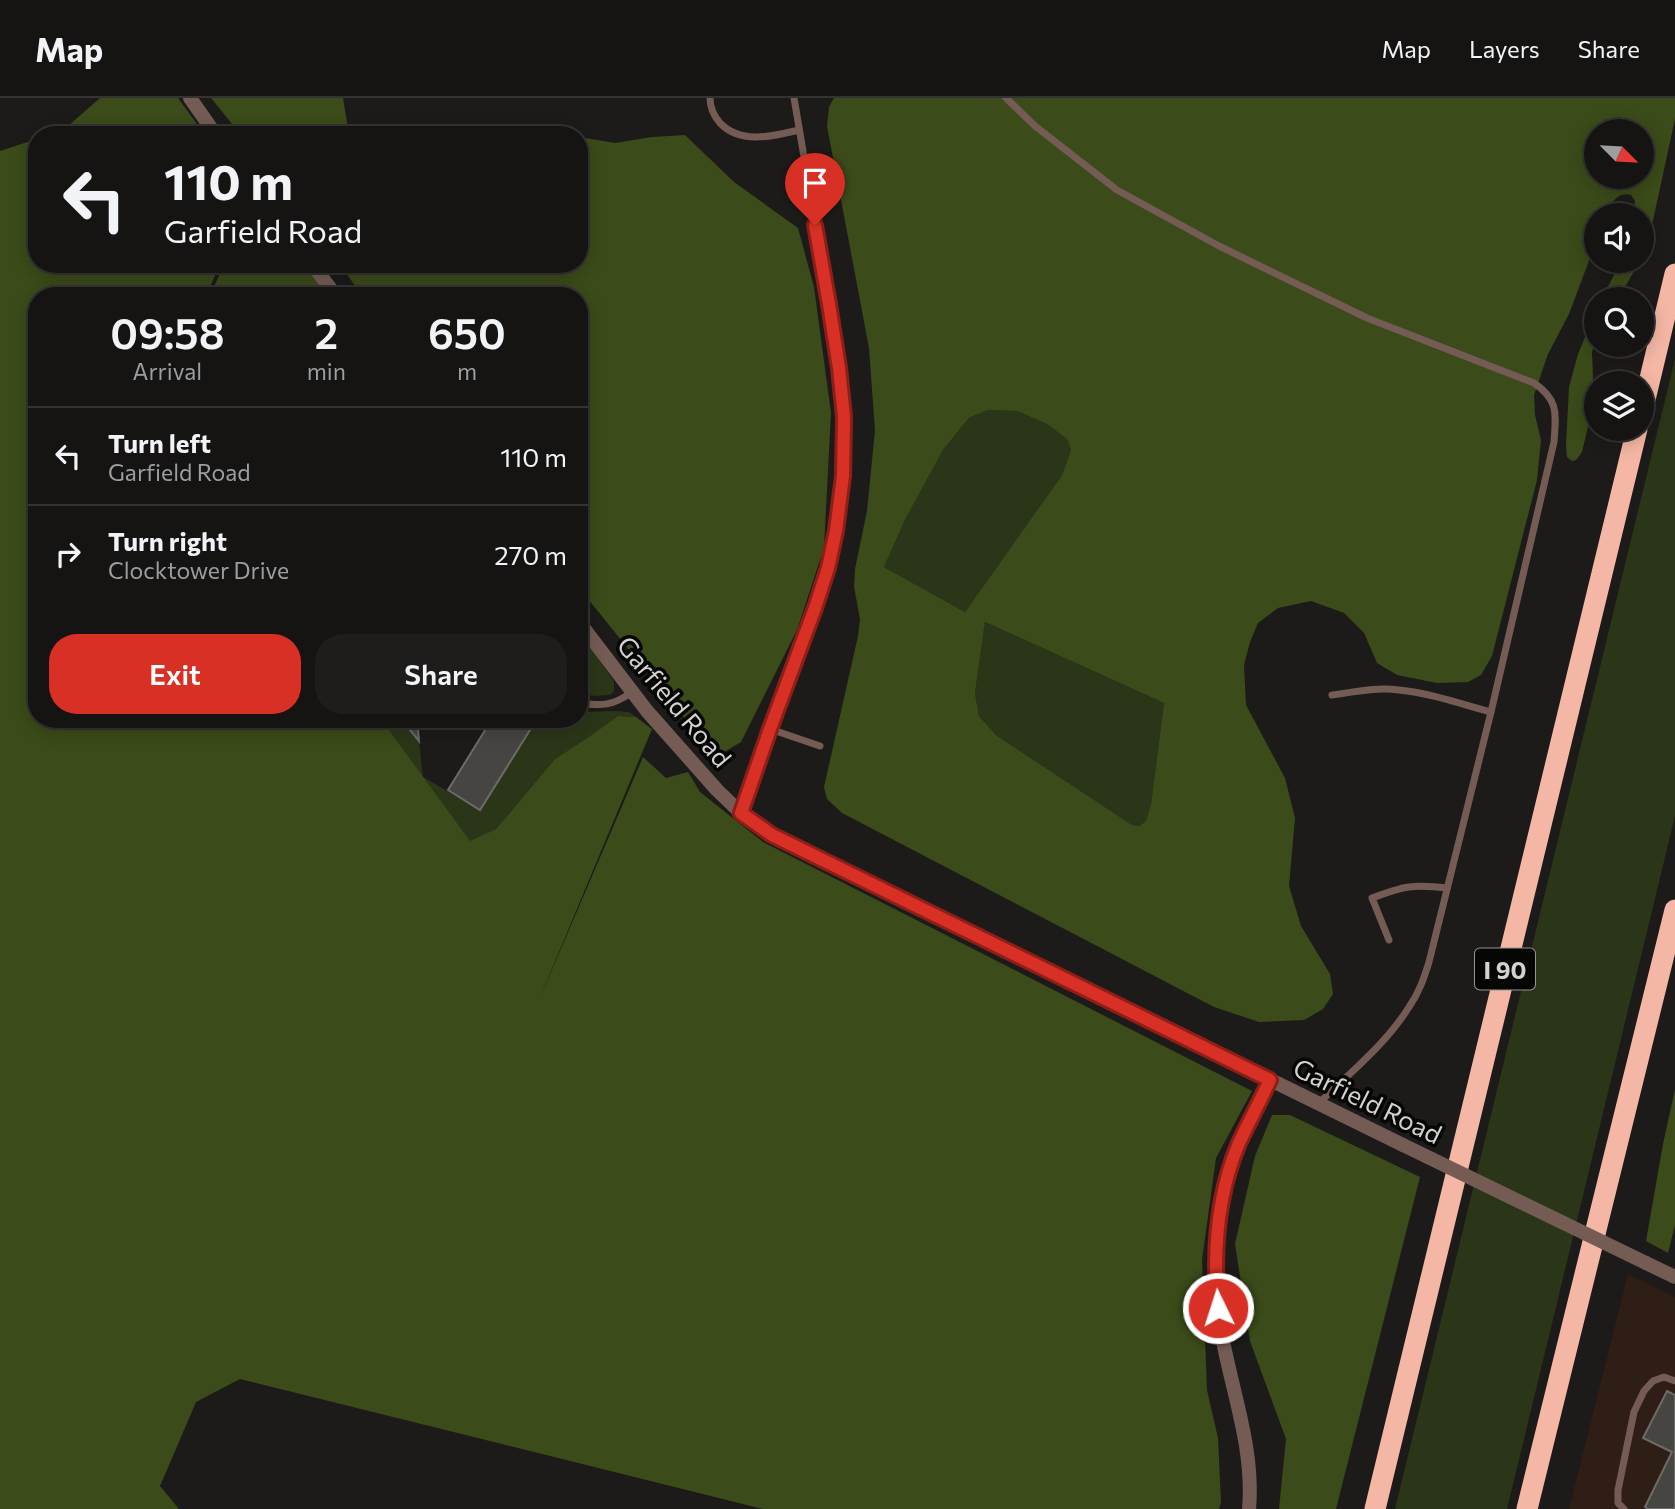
<!DOCTYPE html>
<html lang="en">
<head>
<meta charset="utf-8">
<style>
  body { margin:0; font-family:Commissioner,sans-serif; background:#1e1d1c; color:#f1f3f6; height:100vh; display:flex; flex-direction:column; font-size:26px; white-space:nowrap }
  * { box-sizing:border-box; margin:0 }
  p { font-size:23px; color:#9d9ea0 }
  .icon { flex:none; width:38px; height:38px; fill:none; stroke:currentColor; stroke-width:2; stroke-linecap:round; stroke-linejoin:round }
  .map { position:relative; flex:1; overflow:hidden }
  .side { position:absolute; left:28px; top:189px; width:560px; height:441px; display:flex; flex-direction:column; background:#151413; border-radius:28px; box-shadow:0 4px 18px #0003,0 0 0 2px #343333 }
  .side>* { flex:none }
  .guide { position:absolute; left:28px; top:28px; width:560px; height:147px; border-radius:28px; box-shadow:0 4px 18px #0003,0 0 0 2px #343333; background:#151413; color:#f1f3f6; overflow:hidden }
  .needle { width:46px; rotate:114deg }
  .buttons { position:absolute; left:1584px; top:21px; display:grid; gap:14px }
  .buttons a { display:grid; place-items:center; width:70px; height:70px; border-radius:50%; background:#151413; box-shadow:0 4px 18px #0003,0 0 0 2px #343333; font-size:35px }
  .pin { position:absolute; display:grid; place-items:center; width:60px; height:60px; color:#fff; margin:-72px -30px; border-radius:50% 50% 50% 0; rotate:-45deg; box-shadow:0 0 7px #0007 }
  .pin .icon { rotate:45deg }
  .me { position:absolute; width:77px; margin:-38px; rotate:356deg; stroke-linejoin:round; filter:drop-shadow(0 0 5px #0008) }
  .turn { display:flex; align-items:center; gap:24px; height:147px; padding:0 21px; font-size:32px }
  .turn .icon { width:91px; height:91px; stroke-width:2.5 }
  .turn b { display:block; font-size:49px; line-height:60px }
  .eta { display:flex; justify-content:space-evenly; align-items:center; height:119px; text-align:center }
  .eta b { font-size:42px; font-weight:600; line-height:49px }
  .button { display:flex; gap:14px; margin-top:auto; padding:14px 21px }
  .button a { flex:1; height:80px; border-radius:28px; background:#d93025; color:#fff; font-size:28px; font-weight:600; line-height:80px; text-align:center }
  .button a+a { background:#1e1d1c; color:#f1f3f6 }
  ul { padding:0; list-style:none }
  li { display:flex; align-items:center; gap:21px; height:98px; padding:0 21px; border-top:2px solid #343333 }
  li div { flex:1 }
  li b { display:block; font-size:26px }
  li em { font-style:normal }
  header { display:flex; align-items:center; gap:42px; box-sizing:border-box; height:98px; padding:0 35px; background:#151413; border-bottom:2px solid #343333 }
  header strong { font-size:33px }
  nav { display:flex; gap:38px; margin-inline-start:auto; font-size:24px }
  .map>svg:first-child { display:block }
  .commercial { fill:#2e1e15 }
  .green { fill:#2b3618 }
  .forest { fill:#3b4b19; fill-rule:evenodd }
  .building { fill:#464542; stroke:#6c6b68; stroke-width:2 }
  .lines { fill:none; stroke-linecap:round; stroke-linejoin:round }
  .service { stroke:#745c55; stroke-width:7 }
  .minor { stroke:#745c55; stroke-width:14 }
  .motorway { stroke:#f5b7a5; stroke-width:21 }
  .minor-bridge { stroke:#745c55; stroke-width:14 }
  .route-casing { stroke:#8d1f18; stroke-width:18 }
  .route { stroke:#d93025; stroke-width:12 }
  .labels { text-anchor:middle; dominant-baseline:central; stroke-width:7; stroke-linejoin:round; paint-order:stroke }
  .shield { fill:#060605; stroke:#969594; stroke-width:2 }
  .shield-label { font-size:24px; font-weight:bold; fill:#d3d2d1 }
  .street-label { font-size:26px; fill:#d3d2d1; stroke:#060605 }
</style>
</head>
<body>
<header>
<strong>Map</strong>
<nav><a>Map</a><a>Layers</a><a>Share</a></nav>
</header>
<div class="map">
<svg width="1675" height="1411" viewBox="0 0 1675 1411">
  <rect width="100%" height="100%" fill="#1c1b19"/>
  <path class="commercial" d="M1628,1176L1675,1199V1411H1569Z"/>
  <g class="green">
    <path d="M1675,261V718L1507,1411H1395Z"/>
    <path d="M988,312L1017,313L1047,326L1067,341L1071,352L1062,377L965,514L884,469L905,422L943,352L969,320Z"/>
    <path d="M985,524L1164,605L1151,706L1146,723L1139,728L1132,727L996,637L979,618L975,595Z"/>
    <path d="M583,540L614,583V593L610,597L595,598L579,596V543Z"/>
    <path d="M617,613L629,614L636,619L618,618L593,636L555,661L496,731L470,744L381,621H401L419,643L423,679L480,712L530,632L513,621H551L563,627L571,628L573,621H579V614Z"/>
  </g>
  <g class="forest">
    <path d="M100,0H178L205,37H47L68,28Z"/>
    <path d="M211,0H343L349,37H241Z"/>
    <path d="M834,0H1675V21L1652,127L1642,158V117H1634L1635,103L1631,97C1617,93 1611,106 1606,117H1596V144L1569,216L1548,256L1534,297L1535,317L1541,342L1537,382L1492,558L1481,577L1468,584L1437,585L1397,577L1377,565L1364,535L1344,515L1311,503L1278,510L1258,525L1250,544L1244,567L1246,607L1285,680L1295,720L1289,788L1301,828L1330,876L1333,896L1323,911L1304,922L1259,924L1214,909L842,715L827,701L824,689L858,538L860,521L854,489L855,471L867,413L875,332L869,250L827,28L829,9ZM1596,33H1642V79H1596ZM988,312L1017,313L1047,326L1067,341L1071,352L1062,377L965,514L884,469L905,422L943,352L969,320ZM985,524L1164,605L1151,706L1146,723L1139,728L1132,727L996,637L979,618L975,595Z"/>
    <path d="M685,37L734,84L798,130L814,189L831,315L824,450L797,532L741,644L716,659L579,490V198H362L340,166H579V39L615,45L652,39Z"/>
    <path d="M37,41V166H220L206,198H37V621H381L470,743L496,731L555,661L593,636L618,618L636,619L652,631L539,902L643,659L666,680L688,674L700,694L763,744L1252,993L1216,1060L1202,1162L1207,1292L1218,1340L1221,1404L1219,1411H763L240,1281L196,1304L160,1388L179,1411H0V53Z"/>
    <path d="M1621,163H1640L1618,201H1602Z"/>
    <path d="M224,166H304L327,198H210Z"/>
    <path d="M1596,213V241L1592,254L1593,279L1591,316L1582,354L1576,362L1572,363L1567,359L1566,348L1569,289L1578,256Z"/>
    <path d="M1675,991V1127L1668,1155L1646,1143L1663,1046Z"/>
    <path d="M1272,1017H1290L1420,1079L1336,1411H1279L1286,1341L1250,1243L1235,1146L1255,1058Z"/>
  </g>
  <g class="building">
    <path d="M401,621H417L419,643Z"/>
    <path d="M422,621H446L437,628Z"/>
    <path d="M492,621H513L530,632L480,712L448,692Z"/>
    <path d="M1667,1293L1675,1297V1411H1648L1645,1409L1672,1354L1643,1340Z"/>
  </g>
  <g class="lines">
    <g class="service">
      <path d="M710,0C710,10 713,17 720,25C741,47 773,38 799,32"/>
      <path d="M1006,0L1035,28L1117,92L1219,148L1367,220L1534,285C1559,302 1556,316 1554,344L1491,614L1429,864C1424,880 1419,895 1409,909C1386,946 1350,975 1319,1005"/>
      <path d="M1332,597C1355,594 1376,589 1399,592C1430,595 1461,606 1491,614"/>
      <path d="M579,605C602,608 613,608 632,594"/>
      <path d="M770,631L820,648"/>
      <path d="M742,714L815,510L828,470L836,434L843,378L844,319L839,270L829,206L794,0"/>
      <path d="M1389,842L1372,800C1404,788 1413,786 1447,790"/>
      <path d="M1624,1411L1618,1405V1392L1634,1314L1644,1293L1653,1283L1664,1279L1675,1283"/>
    </g>
    <g class="minor">
      <path d="M190,0L216,37"/>
      <path d="M312,166L336,198"/>
      <path d="M579,524L647,613L717,692L741,715L772,737L1403,1047"/>
      <path d="M1646,1165L1675,1179"/>
      <path d="M1249,1411C1254,1355 1235,1302 1224,1248C1211,1189 1212,1122 1232,1064C1242,1035 1257,1009 1270,982"/>
    </g>
    <g class="motorway">
      <path d="M1642,314L1675,176"/>
      <path d="M1375,1411L1637,331"/>
      <path d="M1527,1411L1675,812"/>
    </g>
    <path class="minor-bridge" d="M1403,1047L1646,1165"/>
  </g>
  <g class="lines">
    <defs>
      <path id="route" d="M815,127L829,206L839,270L844,319L843,378L836,433L828,470L815,510L770,631L741,715L772,737L1270,982C1260,1003 1249,1024 1239,1045C1217,1097 1213,1155 1218,1210"/>
    </defs>
    <use href="#route" class="route-casing"/>
    <use href="#route" class="route"/>
  </g>
  <g class="labels">
    <rect class="shield" x="1475" y="850.5" width="60" height="41" rx="5"/>
    <g class="shield-label">
      <text x="1505" y="871">I 90</text>
    </g>
    <g class="street-label">
      <text transform="translate(675 603) rotate(50)">Garfield Road</text>
      <text transform="translate(1368 1002) rotate(26)">Garfield Road</text>
    </g>
  </g>
</svg>
<div class="buttons">
<a><svg class="needle" viewBox="-14 -14 28 28"><path d="M0-13l5 13h-10z" fill="#e53935"/><path d="M0 13l5-13h-10z" fill="#9d9ea0"/></svg></a>
<a><svg class="icon" aria-label="sound" viewBox="0 0 24 24"><path d="M4 9h4l5-4v14l-5-4H4zM17 9q2 3 0 6"/></svg></a>
<a><svg class="icon" aria-label="search" viewBox="0 0 24 24"><circle cx="10" cy="10" r="6"/><path d="M15 15l6 6"/></svg></a>
<a><svg class="icon" aria-label="layers" viewBox="0 0 24 24"><path d="M12 4l9 5-9 5-9-5zM3 14l9 5 9-5"/></svg></a>
</div>
<div class="pin" style="left:815px;top:127px;background:#d93025"><svg class="icon" aria-label="arrive" viewBox="0 0 24 24"><path d="M6 21V4h12l-3 4 3 4H6"/></svg></div>
<svg class="me" style="left:1218px;top:1210px" viewBox="-20 -20 40 40"><circle r="17" fill="#d93025" stroke="#fff" stroke-width="3"/><path d="M0-11L8 9 0 5-8 9z" fill="#fff"/></svg>
<div class="guide">
<div class="turn"><svg class="icon" aria-label="left" viewBox="0 0 24 24"><path d="M17 20v-9H6M10 6l-5 5 5 5"/></svg><div><b>110 m</b>Garfield Road</div></div>
</div>
<section class="side">
<div class="eta">
<div><b>09:58</b><p>Arrival</p></div>
<div><b>2</b><p>min</p></div>
<div><b>650</b><p>m</p></div>
</div>
<ul>
<li><svg class="icon" aria-label="left" viewBox="0 0 24 24"><path d="M17 20v-9H6M10 6l-5 5 5 5"/></svg><div><b>Turn left</b><p>Garfield Road</p></div><em>110 m</em></li>
<li><svg class="icon" aria-label="right" viewBox="0 0 24 24"><path d="M7 20v-9h11M14 6l5 5-5 5"/></svg><div><b>Turn right</b><p>Clocktower Drive</p></div><em>270 m</em></li>
</ul>
<div class="button"><a>Exit</a><a>Share</a></div>
</section>
</div>
</body>
</html>
